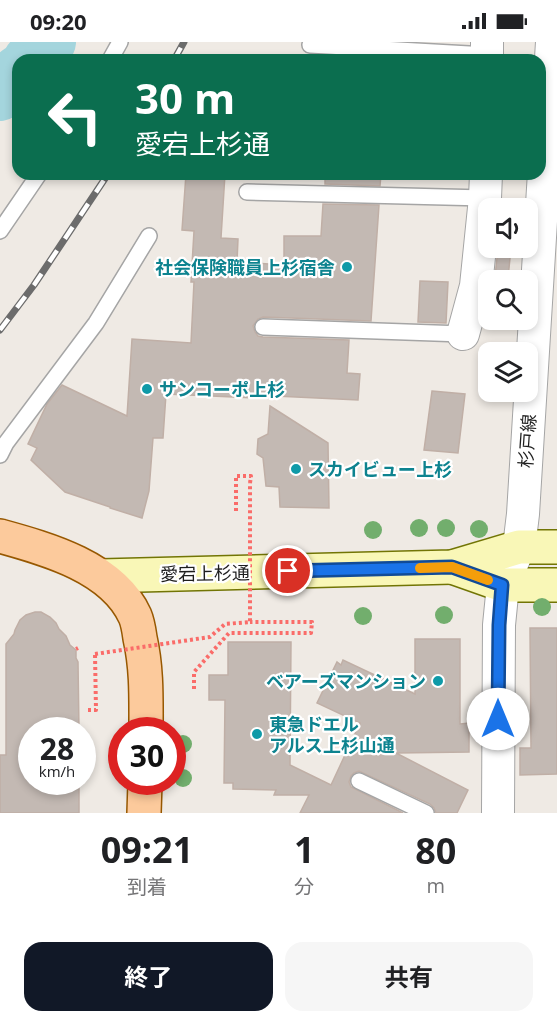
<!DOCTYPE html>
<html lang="ja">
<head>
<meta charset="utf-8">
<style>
  body { margin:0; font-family:"Open Sans","Noto Sans JP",sans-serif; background:#f6f6f6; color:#202124; height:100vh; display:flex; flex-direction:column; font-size:22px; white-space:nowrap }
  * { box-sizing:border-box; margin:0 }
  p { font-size:20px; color:#757577 }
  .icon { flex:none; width:33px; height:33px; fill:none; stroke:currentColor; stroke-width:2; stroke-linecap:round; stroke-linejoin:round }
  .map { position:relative; height:771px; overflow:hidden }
  .drawer { display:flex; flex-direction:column; background:#fff; flex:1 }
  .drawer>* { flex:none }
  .banner { position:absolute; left:12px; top:12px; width:534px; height:126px; border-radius:18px; box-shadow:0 3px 9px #0003; background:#0b6e4f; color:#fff; overflow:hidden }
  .buttons { position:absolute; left:478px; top:156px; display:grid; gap:12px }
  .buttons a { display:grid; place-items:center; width:60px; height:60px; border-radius:12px; background:#fff; box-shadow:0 3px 9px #0003; font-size:30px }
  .speed { position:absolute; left:18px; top:675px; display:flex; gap:12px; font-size:30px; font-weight:700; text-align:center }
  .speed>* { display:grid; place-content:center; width:78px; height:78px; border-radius:50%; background:#fff; box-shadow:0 3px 9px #0003; line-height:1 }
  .speed small { font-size:15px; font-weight:400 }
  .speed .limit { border:9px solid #d22; background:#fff; color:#111 }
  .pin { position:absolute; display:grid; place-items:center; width:51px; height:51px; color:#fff; margin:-26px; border:3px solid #fff; border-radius:50%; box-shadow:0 2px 6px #0007 }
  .me { position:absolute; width:66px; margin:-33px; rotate:0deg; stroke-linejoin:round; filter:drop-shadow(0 0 4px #0008) }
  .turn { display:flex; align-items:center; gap:21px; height:126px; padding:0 24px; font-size:27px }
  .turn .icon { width:78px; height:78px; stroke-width:2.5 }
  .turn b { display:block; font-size:42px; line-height:51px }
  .eta { display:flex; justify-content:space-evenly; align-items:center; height:102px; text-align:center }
  .eta b { font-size:36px; font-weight:700; line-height:42px }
  .button { display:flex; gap:12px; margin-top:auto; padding:12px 24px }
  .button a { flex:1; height:69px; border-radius:18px; background:#111827; color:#fff; font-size:24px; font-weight:700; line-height:69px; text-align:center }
  .button a+a { background:#f6f6f6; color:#202124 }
  .status { display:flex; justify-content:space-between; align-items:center; height:42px; padding:0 30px; background:#fff; direction:ltr }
  .status svg { height:16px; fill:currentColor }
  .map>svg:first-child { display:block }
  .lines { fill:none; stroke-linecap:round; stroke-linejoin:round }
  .river { stroke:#a4d5dd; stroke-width:52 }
  .building { fill:#c3b9b3; stroke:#c0afa6; stroke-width:1.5 }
  .lane-casing { stroke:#a5a5a5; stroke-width:18 }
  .street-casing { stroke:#a5a5a5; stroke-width:34 }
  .secondary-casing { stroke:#727505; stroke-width:36 }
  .primary-casing { stroke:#975800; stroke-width:36 }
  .path { stroke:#fa6c69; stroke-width:4; stroke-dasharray:3 3; stroke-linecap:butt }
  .lane { stroke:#fff; stroke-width:15 }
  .street { stroke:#fff; stroke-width:32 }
  .secondary { stroke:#f9f7b7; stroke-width:33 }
  .primary { stroke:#fcca9c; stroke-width:33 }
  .rail-casing { stroke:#6c6c6c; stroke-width:7 }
  .rail { stroke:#fff; stroke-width:4.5; stroke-dasharray:14; stroke-linecap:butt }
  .path-bridge { stroke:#fa6c69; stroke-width:4; stroke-dasharray:3 3; stroke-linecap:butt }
  .tree { fill:#72ae6d }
  .route-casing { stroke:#114b97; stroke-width:15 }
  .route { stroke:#1a73e8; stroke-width:10 }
  .slow { stroke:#f59e0b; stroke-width:10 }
  .culture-dot { fill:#0f9aa8; stroke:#fff; stroke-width:2 }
  .labels { text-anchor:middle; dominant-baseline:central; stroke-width:4.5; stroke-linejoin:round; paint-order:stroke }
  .culture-label { font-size:18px; font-weight:bold; fill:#0d838f; stroke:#fff; text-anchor:start }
  .street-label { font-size:18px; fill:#1e1e1e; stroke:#fff }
</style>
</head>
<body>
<div class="status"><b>09:20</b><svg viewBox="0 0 49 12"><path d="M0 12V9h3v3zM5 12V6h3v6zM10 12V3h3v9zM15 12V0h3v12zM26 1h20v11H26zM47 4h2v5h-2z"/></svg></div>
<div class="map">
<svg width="557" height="771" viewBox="0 0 557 771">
  <rect width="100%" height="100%" fill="#efeae4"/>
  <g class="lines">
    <g class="river">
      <path d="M29,18L50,0"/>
      <path d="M0,53L18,29"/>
    </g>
  </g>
  <g class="building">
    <path d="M186,132H225L221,196L238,197L237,220L284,223V194H321L323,162L379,163L371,279L263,275L258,277L253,284L255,290L258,294L263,295L349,298L347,331L360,332L358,358L253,353L258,356L166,352L163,396H153L149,449L142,476L110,466V465L65,450L31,418L37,406L28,402L47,362L62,343L127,374L132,297L191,301L194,240H191L194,189L182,188Z"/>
    <path d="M325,132H381L380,144L325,142Z"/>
    <path d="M498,206H511L508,236L495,235Z"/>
    <path d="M420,239L448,240L446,281L418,280Z"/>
    <path d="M432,349L465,352L458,411L424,408Z"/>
    <path d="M270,364L328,401L329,466L280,465L279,445L266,444L263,416L257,412L258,397L268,392Z"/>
    <path d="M35,570H41L50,575L56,581L59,587L66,594L70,603L76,608V616L78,620L79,688H32V740H79V771H0V713H6V602L14,592L15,588L20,578L26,573Z"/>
    <path d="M530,586H557V732L520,733V706H531Z"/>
    <path d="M415,597H460V682L469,681V710L396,711L468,748L457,771H436L434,766L430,762L359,729L354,731L351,734L349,740L351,745L403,771H300L309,753H274L276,748L233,747V741H224L225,658H209V633H228V600H291L290,723L331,743L360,681L317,661L337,620L341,623L343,618L415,652Z"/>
  </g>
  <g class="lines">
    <defs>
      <g id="lane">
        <path d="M310,3L487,13"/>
        <path d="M110,18L120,0"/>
        <path d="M247,150L485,156"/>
        <path d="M0,189L39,132"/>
        <path d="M263,285L463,292"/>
        <path d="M0,413L6,401L96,281L149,194"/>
        <path d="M359,739L426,771"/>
      </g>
      <g id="street">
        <path d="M487,18V0"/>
        <path d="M463,292L476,244L485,156L486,132"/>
        <path d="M498,771L499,583L503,543L519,505L523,472L552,0"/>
      </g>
      <g id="secondary">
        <path d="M452,525L503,543H557"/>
        <path d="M101,534L452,525L519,505H557"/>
      </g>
      <g id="primary">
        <path d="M0,494C47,507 113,525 135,574C138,581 139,589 140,596C147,627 146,657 146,688"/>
        <path d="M144,771L145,740"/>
      </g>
    </defs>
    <use href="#lane" class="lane-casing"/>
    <use href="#street" class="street-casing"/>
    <use href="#secondary" class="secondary-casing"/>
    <use href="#primary" class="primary-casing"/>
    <g class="path">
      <path d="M236,469V434H251L250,441"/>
      <path d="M76,607L78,606"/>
      <path d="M194,647V630L229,591H311L312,580H250"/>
      <path d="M88,668H96L95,612"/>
    </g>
    <use href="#lane" class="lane"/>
    <use href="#street" class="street"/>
    <use href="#secondary" class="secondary"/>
    <use href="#primary" class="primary"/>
    <defs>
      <g id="rail">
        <path d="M174,18L184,0"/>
        <path d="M0,288L34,243L108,132"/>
      </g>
    </defs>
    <use href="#rail" class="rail-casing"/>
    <use href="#rail" class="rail"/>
    <path class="path-bridge" d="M95,612L210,595L225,582L250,580V441"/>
  </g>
  <g class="tree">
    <circle cx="419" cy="486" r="9"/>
    <circle cx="446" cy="486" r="9"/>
    <circle cx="479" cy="487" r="9"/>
    <circle cx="373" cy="488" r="9"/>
    <circle cx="542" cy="565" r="9"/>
    <circle cx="444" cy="573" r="9"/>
    <circle cx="363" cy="574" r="9"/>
    <circle cx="183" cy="702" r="9"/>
    <circle cx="183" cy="736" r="9"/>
  </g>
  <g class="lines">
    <defs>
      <path id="route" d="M288,529L452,525L502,543L499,583L498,677"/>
    </defs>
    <use href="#route" class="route-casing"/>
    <use href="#route" class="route"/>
    <path class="slow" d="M420,526L452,525L488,538"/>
  </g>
  <g class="culture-dot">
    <circle cx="347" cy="225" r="6"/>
    <circle cx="147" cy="347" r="6"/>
    <circle cx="296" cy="427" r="6"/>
    <circle cx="438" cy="639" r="6"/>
    <circle cx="257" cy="692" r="6"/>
  </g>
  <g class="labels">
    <g class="culture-label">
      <text x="335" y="225" text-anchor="end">社会保険職員上杉宿舎</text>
      <text x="159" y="347">サンコーポ上杉</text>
      <text x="308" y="427">スカイビュー上杉</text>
      <text x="426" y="639" text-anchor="end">ベアーズマンション</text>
      <text x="269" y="682">東急ドエル<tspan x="269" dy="21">アルス上杉山通</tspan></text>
    </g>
    <g class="street-label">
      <text transform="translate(527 399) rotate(-86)">杉戸線</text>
      <text transform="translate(205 531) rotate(-1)">愛宕上杉通</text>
    </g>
  </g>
</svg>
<div class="buttons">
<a><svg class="icon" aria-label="sound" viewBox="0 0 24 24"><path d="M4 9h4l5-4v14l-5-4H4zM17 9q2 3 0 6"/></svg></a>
<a><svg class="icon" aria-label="search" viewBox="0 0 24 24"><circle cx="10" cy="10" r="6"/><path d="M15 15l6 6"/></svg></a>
<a><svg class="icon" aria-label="layers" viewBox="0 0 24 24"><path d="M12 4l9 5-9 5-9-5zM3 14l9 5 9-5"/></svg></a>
</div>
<div class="speed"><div>28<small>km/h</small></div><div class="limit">30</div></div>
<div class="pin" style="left:288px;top:529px;background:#d93025"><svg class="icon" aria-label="arrive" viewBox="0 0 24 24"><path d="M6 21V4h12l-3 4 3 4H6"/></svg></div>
<svg class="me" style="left:498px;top:677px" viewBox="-20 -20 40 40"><circle r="19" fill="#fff"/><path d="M0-13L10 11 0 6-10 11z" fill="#1a73e8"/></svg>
<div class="banner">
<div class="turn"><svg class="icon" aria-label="left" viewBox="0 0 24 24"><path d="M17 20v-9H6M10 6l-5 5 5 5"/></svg><div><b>30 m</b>愛宕上杉通</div></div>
</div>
</div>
<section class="drawer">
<div class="eta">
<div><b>09:21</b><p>到着</p></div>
<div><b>1</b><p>分</p></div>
<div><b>80</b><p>m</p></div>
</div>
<div class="button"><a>終了</a><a>共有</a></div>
</section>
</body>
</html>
